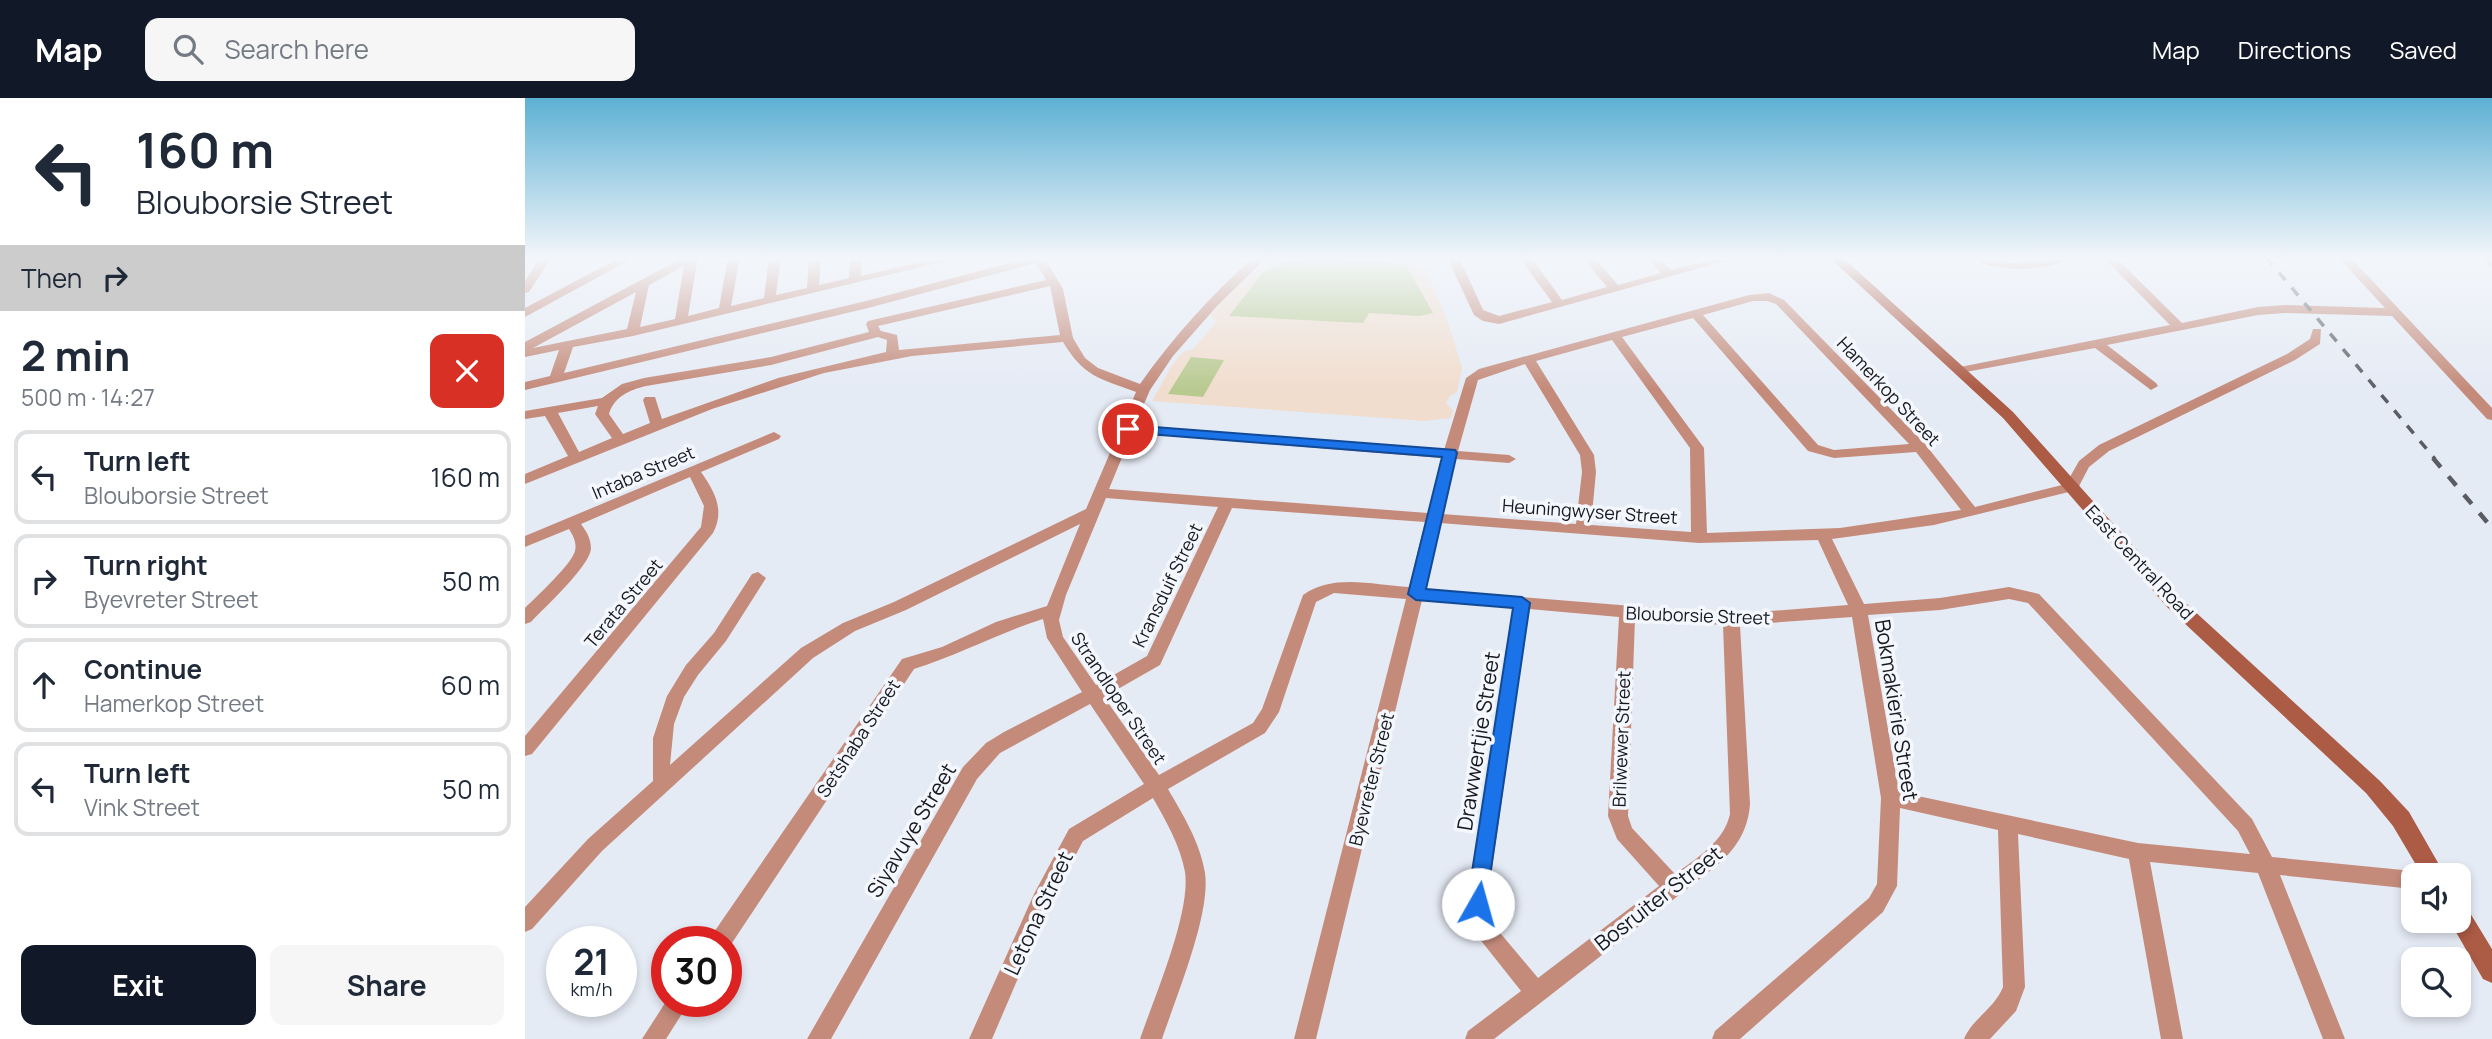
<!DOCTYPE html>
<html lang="en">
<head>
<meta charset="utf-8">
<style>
  body { margin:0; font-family:Manrope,sans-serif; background:#f6f6f7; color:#1f2937; height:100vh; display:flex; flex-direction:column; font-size:26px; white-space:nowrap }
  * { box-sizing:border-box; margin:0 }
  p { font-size:23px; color:#747a83 }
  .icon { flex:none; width:38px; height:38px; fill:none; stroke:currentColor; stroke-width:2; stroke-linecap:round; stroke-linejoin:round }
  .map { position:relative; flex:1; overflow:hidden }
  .panel { display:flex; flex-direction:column; background:#fff; width:525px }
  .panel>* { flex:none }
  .hud { background:#fff; color:#1f2937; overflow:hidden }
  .controls { position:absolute; left:1876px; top:765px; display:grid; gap:14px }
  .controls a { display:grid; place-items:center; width:70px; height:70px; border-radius:14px; background:#fff; box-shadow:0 4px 10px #0003; font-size:35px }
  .speed { position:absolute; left:21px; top:828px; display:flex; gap:14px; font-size:35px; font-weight:700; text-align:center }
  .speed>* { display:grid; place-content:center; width:91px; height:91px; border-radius:50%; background:#fff; box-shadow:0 4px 10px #0003; line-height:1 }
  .speed small { font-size:18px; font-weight:400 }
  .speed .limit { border:10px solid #d22; background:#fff; color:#111 }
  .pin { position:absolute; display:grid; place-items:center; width:60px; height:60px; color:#fff; margin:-30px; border:4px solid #fff; border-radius:50%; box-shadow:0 2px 7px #0007 }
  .me { position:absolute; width:77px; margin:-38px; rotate:7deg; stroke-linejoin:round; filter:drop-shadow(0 0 5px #0008) }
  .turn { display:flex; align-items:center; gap:24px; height:147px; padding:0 21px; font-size:32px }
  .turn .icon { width:91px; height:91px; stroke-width:2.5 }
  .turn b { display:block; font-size:49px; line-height:60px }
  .then { display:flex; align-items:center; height:66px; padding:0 21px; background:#0003; gap:14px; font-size:26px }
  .round { display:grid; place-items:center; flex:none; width:74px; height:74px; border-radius:14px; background:#f6f6f7 }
  .head { display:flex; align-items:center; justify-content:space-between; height:119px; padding:0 21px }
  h1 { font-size:42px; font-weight:700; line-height:52px }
  .action { display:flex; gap:14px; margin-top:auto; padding:14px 21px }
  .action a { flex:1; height:80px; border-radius:14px; background:#111827; color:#fff; font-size:28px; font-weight:700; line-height:80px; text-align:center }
  .action a+a { background:#f6f6f7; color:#1f2937 }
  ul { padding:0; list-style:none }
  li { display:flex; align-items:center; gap:21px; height:94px; margin:0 14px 10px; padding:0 7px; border:4px solid #e0e1e3; border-radius:14px }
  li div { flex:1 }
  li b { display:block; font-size:26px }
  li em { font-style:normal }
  header { display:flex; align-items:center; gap:42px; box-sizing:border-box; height:98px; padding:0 35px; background:#111827; color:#fff }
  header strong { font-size:33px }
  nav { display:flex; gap:38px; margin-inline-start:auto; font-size:24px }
  .search { width:490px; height:63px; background:#f6f6f7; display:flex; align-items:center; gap:18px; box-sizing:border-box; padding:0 24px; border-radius:14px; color:#747a83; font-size:26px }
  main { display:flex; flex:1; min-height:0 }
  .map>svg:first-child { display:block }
  .education { fill:#f1ddce }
  .green { fill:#b9ca91 }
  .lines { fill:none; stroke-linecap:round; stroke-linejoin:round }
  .street { fill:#c48b7b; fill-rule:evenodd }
  .secondary { fill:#ac5b45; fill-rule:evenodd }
  .rail-far1 { stroke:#595c62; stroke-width:3.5; stroke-dasharray:10 10; stroke-linecap:butt }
  .rail { stroke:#595c62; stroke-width:4.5; stroke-dasharray:12 12; stroke-linecap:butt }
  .route { fill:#1a73e8; stroke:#114b97; stroke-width:2 }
  .labels { text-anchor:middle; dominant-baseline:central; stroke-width:7; stroke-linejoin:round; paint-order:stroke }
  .street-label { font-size:18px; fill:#17191d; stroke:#f4f8fe }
  .near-street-label { font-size:21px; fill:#17191d; stroke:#f4f8fe }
</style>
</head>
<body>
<header>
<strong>Map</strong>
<div class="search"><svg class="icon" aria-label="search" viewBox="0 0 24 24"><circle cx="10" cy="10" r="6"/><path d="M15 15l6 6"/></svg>Search here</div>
<nav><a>Map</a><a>Directions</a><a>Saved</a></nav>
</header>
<main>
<section class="panel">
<div class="hud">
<div class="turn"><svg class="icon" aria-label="left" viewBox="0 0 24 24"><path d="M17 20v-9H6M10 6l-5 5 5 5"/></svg><div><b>160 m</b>Blouborsie Street</div></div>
<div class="then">Then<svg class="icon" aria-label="right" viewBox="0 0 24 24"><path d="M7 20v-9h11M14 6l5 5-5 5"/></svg></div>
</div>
<div class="head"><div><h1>2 min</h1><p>500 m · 14:27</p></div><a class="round" style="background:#d93025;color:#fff"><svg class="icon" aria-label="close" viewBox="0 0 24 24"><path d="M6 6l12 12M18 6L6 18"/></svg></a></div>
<ul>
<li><svg class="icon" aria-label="left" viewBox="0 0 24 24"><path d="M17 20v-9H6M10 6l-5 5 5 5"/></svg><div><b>Turn left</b><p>Blouborsie Street</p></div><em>160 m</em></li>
<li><svg class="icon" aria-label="right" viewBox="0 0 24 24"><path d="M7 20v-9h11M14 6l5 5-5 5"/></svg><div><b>Turn right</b><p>Byevreter Street</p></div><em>50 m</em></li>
<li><svg class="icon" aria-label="ahead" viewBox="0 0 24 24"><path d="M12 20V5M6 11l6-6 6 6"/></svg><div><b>Continue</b><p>Hamerkop Street</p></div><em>60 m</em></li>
<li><svg class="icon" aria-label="left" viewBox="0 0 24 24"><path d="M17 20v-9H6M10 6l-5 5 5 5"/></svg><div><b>Turn left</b><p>Vink Street</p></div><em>50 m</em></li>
</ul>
<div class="action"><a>Exit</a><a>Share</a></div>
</section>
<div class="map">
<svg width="1967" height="941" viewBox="0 0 1967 941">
  <rect width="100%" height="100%" fill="#e5ebf5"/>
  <path class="education" d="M746,159H896L924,227L937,270L932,294L925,298L921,305L928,313L926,320L900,323L627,303L647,267L658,254L668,251L691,224L685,217L712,189Z"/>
  <g class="green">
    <path d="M776,159L830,161L881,167L908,215L894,218L844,215L838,225L704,218L739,173Z"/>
    <path d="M666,259L699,262L678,299L643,296Z"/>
  </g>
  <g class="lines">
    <g class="street">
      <path d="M15,159H27L4,194L0,195V183Z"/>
      <path d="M96,159H110L0,219V210Z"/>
      <path d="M159,159H173L163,218L194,210L203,159H215L206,208L239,200L244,159H256L251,197L282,190L284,159H296L294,187L324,180L325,159H337L336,178L417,159H438L108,238L48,249L39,275L341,203L507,159H519L538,191L548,240L560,260L573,270L615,286C648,239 686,197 729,159H742L692,208L648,258L625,292L610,327L919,352L941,280L954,271L1224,197L1244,195L1259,202L1400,346L1450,409L1541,386L1554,363L1574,347L1762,256L1785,241L1788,231H1796L1795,246L1770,262L1584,353L1564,369L1552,392L1409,427L1307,441L1339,506L1415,500L1484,489L1514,496L1727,721L1747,759L1888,773L1896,777H1888V791L1755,777L1820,941H1798L1733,775L1625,764L1658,941H1636L1604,761L1493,736L1500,889L1491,913L1465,941H1439C1447,921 1470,910 1478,889L1473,732L1375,710L1372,788L1358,814L1215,941H1187L1190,933L1344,800L1352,786L1356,700L1327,519L1215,527L1225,706C1223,734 1210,752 1190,769L969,941H940L943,933L996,893L950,835L942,806L988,510L897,502L791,941H769L881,501L809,495L791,504L754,614L740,635L643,691C658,717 675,744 680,775C686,816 651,899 637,941H615C629,900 666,815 660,774C655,747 641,723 628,700L558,743L524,808L467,941H444L509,796L544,731L619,686L565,606L475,655L452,681L306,941H282L438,669L461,645L479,634L557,594L522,540L518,521C474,535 434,557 389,571L203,851L201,844H185L187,837L377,561L417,549L471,524L522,508L555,426L381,512L330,533L288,560L77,753L7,831L0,834V809L63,741L128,683V640L142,598L161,567L189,535L227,476L233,474L241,480L201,543L173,577L159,599L149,626L145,667L276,550L318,525L369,504L561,411L611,294C574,280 559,279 538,244L387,258L299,275L187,311L0,386V376L43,358L20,318L0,321V313L77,300L97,286L119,280L246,259L344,234L341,226L343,223L521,182L511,165L343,210L0,292V284L25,278L34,252L0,259V244ZM159,168L150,221L115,229L124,187ZM525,188L535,237L374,252L372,237L356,233L353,228ZM111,194L102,231L8,250ZM1228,203H1242L1251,206L1384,346L1309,352L1293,347L1178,217ZM1168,220L1283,353L1309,360L1391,354L1436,412L1315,430L1182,435L1179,350L1097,239ZM353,239L362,242L361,254L253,280L137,321L130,299H120L118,302L125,325L98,336L84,316C89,299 104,292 121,288L246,267ZM1087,242L1165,350L1166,434L1066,427L1071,374L1069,357L1011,263ZM1000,266L1055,357L1057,374L1051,426L917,416L931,361L984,365L991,361L984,357L933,353L953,282ZM73,308L70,316L87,340L54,354L33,315ZM607,335L917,360L903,415L584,391ZM581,400L693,409L622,558L571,587L538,539L534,522L541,497ZM707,410L900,424L884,489C849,487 808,475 778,497L737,611L728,625L634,677L579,599L635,567ZM915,425L1174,445L1293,442L1323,507L1206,516L899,491ZM1484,501L1503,505L1713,733L1725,756L1613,745L1374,694L1343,517L1415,512ZM1004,511L1094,519L1083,718L1092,741L1134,788L1013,880L966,824L962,806ZM1110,520L1198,527L1205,716C1199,744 1172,760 1150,776L1107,730L1103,718Z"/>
      <path d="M922,159H934L958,212L974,218L1027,204L994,159H1006L1037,202L1082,189L1057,159H1069L1093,187L1136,175L1122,159H1134L1146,172L1196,159H1215L974,226L958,223L949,217Z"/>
      <path d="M1448,159C1462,159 1473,165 1487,165C1508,165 1528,159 1549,159C1528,173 1468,177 1448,159Z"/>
      <path d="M1578,159H1590L1657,225L1733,209L1760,207L1860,210L1813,159H1825L1967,310V322L1962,321L1867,218L1760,215L1733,217L1582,247L1631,285L1633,288L1626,292L1570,250L1430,276L1429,273L1435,269L1645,227Z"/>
      <path d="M1954,159H1966L1967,169Z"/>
      <path d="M249,334L256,338L254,341L176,374C190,394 200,412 188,435L7,656L0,658V638L176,429L179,408L165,379L56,426C62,434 66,441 66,451C64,469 19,510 6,524L0,526V510C12,498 46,467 50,453C52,445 48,437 44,431L0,449V438Z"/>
      <path d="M142,902L165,903L141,941H117Z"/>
    </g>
    <g class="secondary">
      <path d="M1304,159H1317L1488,314L1654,499L1855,683L1884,714L1920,777H1897L1868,728L1841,695L1642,509L1478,320Z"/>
      <path d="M1934,807L1942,810L1967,851V885L1958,881L1924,822H1934Z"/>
    </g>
    <path class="rail-far1" d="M1741,159L1910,361"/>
    <path class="rail" d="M1908,360L1967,430"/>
  </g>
  <linearGradient id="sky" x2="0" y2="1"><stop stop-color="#5db0d4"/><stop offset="0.55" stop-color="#f3f6fa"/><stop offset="1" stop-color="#f3f6fa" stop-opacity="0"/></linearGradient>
  <rect width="1967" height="291" fill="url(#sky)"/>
  <path class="route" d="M603,327L930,352L932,355L901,491L997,499L1005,505L960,812L953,815L945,812L942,806L988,510L891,502L883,496L917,359L598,334V329Z"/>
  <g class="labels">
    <g class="street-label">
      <text transform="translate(1364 293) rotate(47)">Hamerkop Street</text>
      <text transform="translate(118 374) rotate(-23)">Intaba Street</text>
      <text transform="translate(1065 413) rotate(4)">Heuningwyser Street</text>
      <text transform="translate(1615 464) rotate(47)">East Central Road</text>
      <text transform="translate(642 487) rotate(-64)">Kransduif Street</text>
      <text transform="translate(98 505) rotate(-50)">Terata Street</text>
      <text transform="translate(1173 517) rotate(2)">Blouborsie Street</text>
      <text transform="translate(594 600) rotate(56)">Strandloper Street</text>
      <text transform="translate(333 640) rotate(-57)">Setshaba Street</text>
      <text transform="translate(1096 641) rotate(-88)">Brilwewer Street</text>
      <text transform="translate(846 681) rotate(-76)">Byevreter Street</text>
    </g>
    <g class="near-street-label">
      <text transform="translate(1372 612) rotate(81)">Bokmakierie Street</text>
      <text transform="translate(953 643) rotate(-81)">Drawwertjie Street</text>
      <text transform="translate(386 732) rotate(-59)">Siyavuye Street</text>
      <text transform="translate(1133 800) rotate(-38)">Bosruiter Street</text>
      <text transform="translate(513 815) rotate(-65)">Letona Street</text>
    </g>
  </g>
</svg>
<div class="controls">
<a><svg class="icon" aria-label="sound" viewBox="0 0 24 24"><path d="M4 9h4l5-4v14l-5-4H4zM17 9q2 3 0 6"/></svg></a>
<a><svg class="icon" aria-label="search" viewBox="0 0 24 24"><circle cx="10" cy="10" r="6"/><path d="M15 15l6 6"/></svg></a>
</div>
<div class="speed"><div>21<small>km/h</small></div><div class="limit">30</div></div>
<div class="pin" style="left:603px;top:331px;background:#d93025"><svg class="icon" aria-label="arrive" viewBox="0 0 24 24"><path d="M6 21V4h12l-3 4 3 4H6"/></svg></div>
<svg class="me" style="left:953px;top:806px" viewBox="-20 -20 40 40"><circle r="19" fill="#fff"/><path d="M0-13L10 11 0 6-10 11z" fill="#1a73e8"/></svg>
</div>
</main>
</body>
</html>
